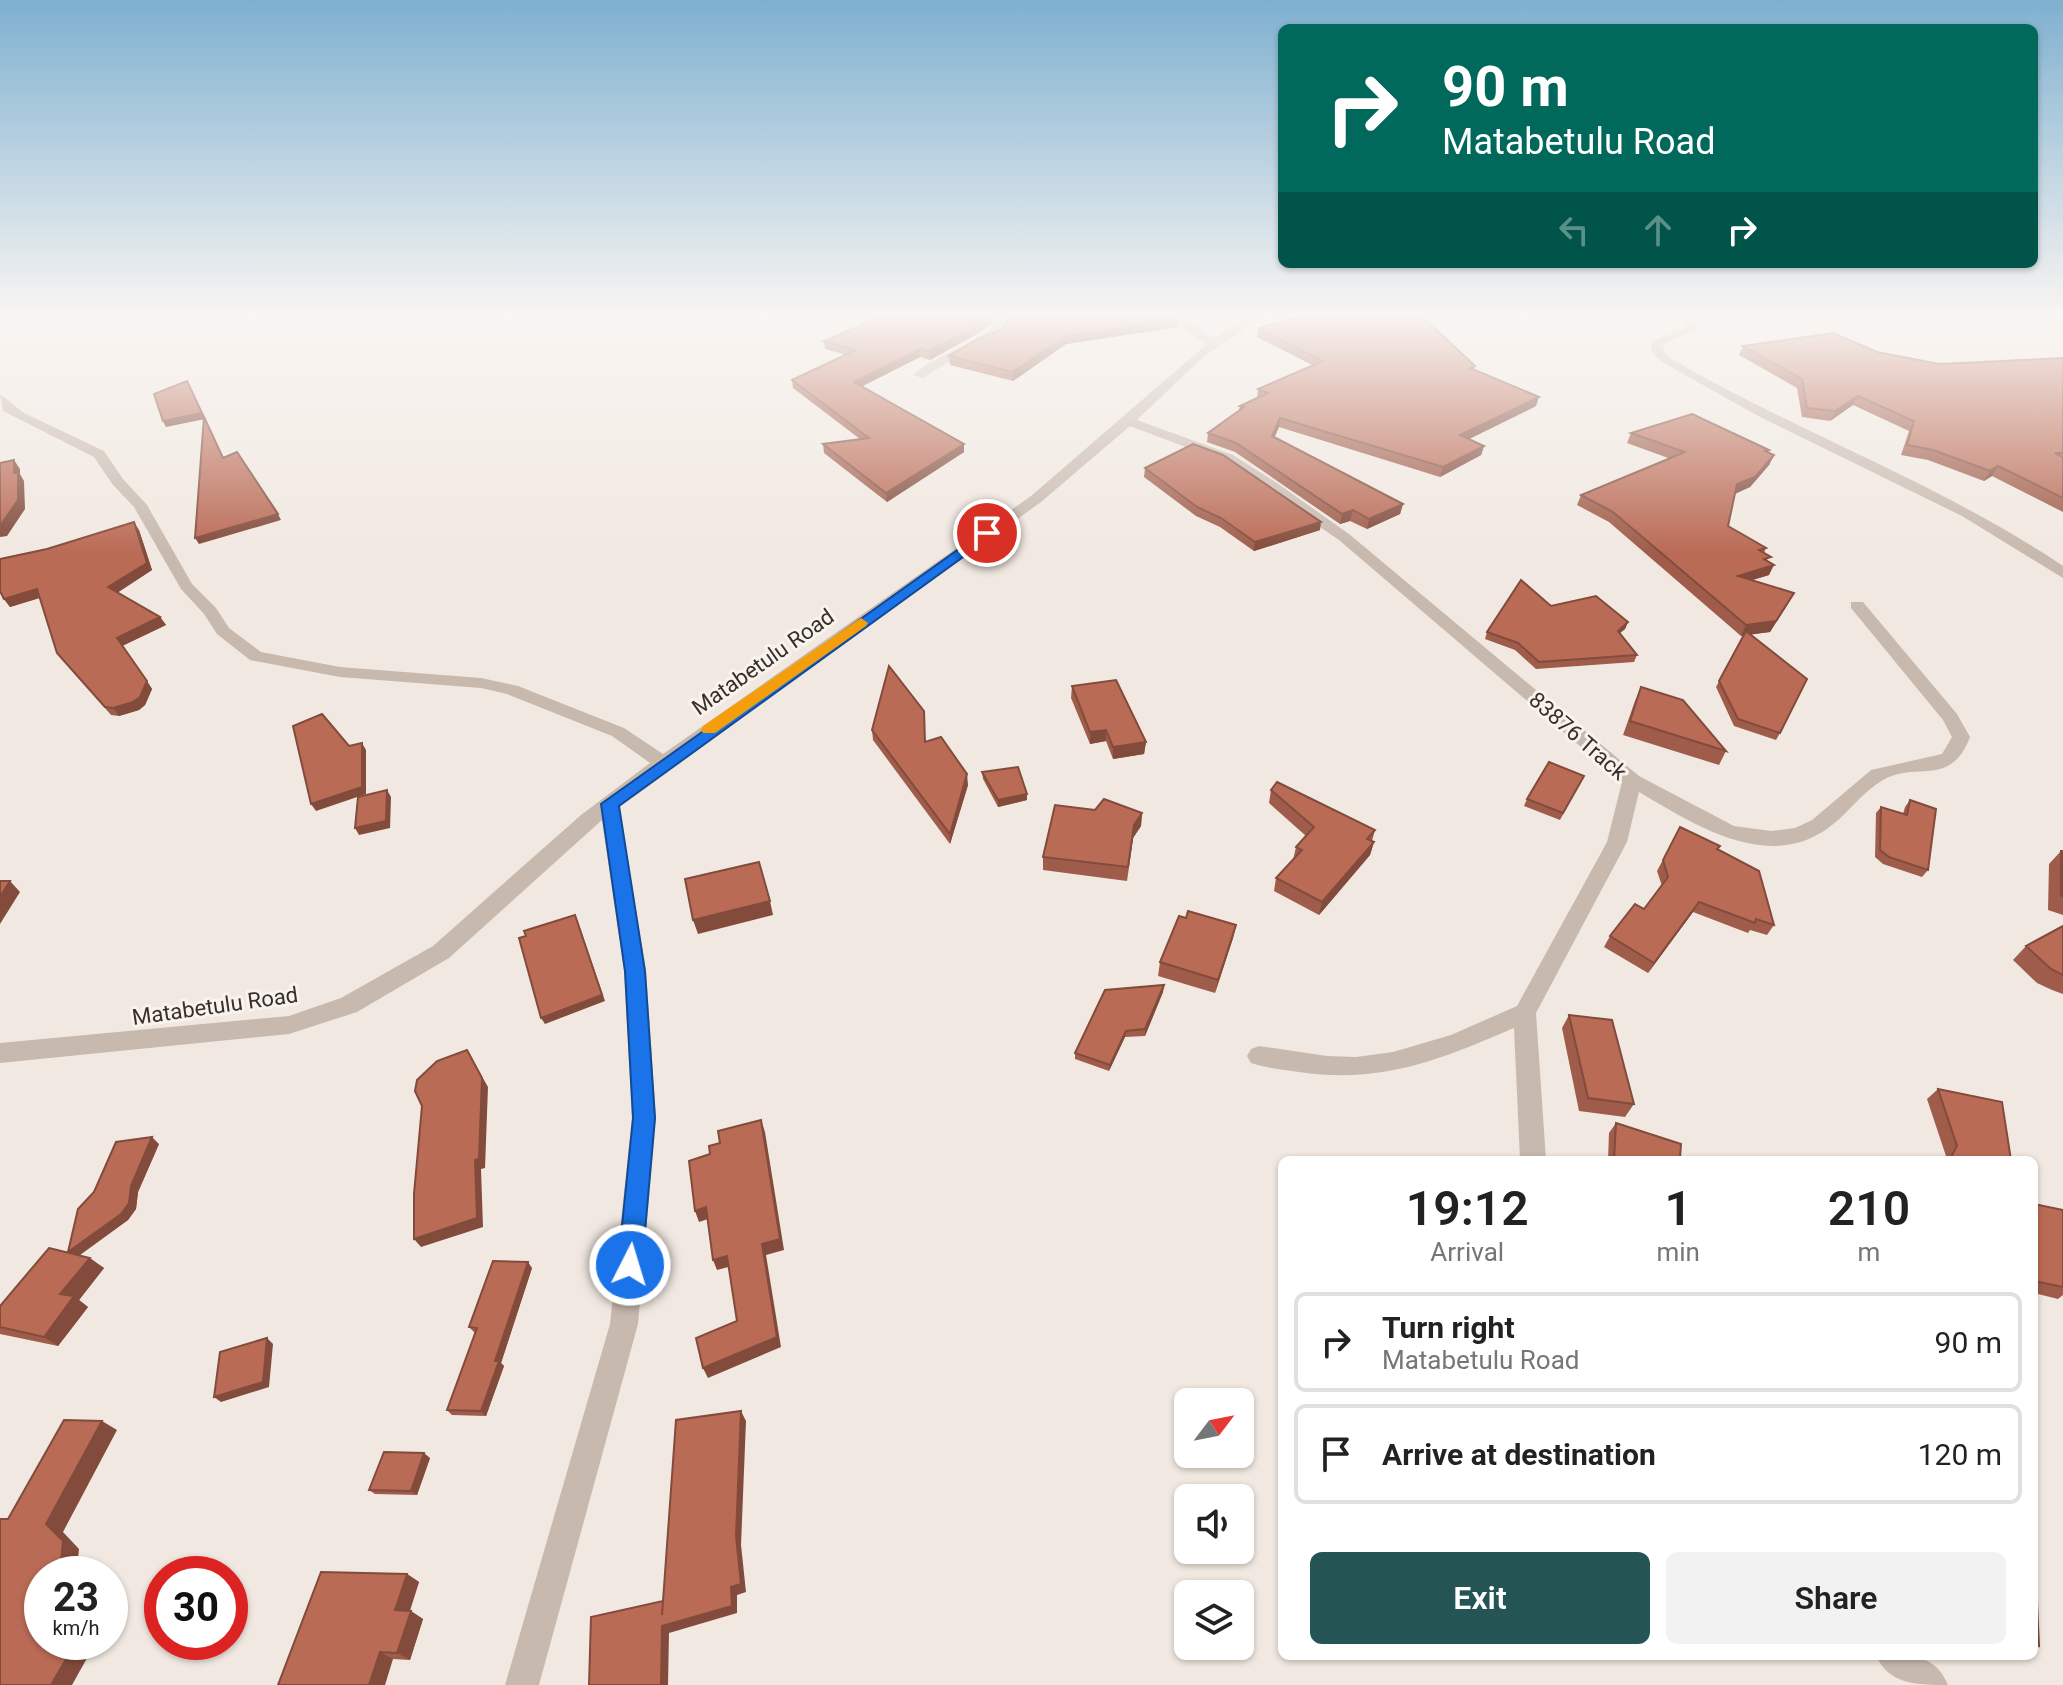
<!DOCTYPE html>
<html lang="en">
<head>
<meta charset="utf-8">
<style>
  body { margin:0; font-family:Roboto,sans-serif; background:#f2f2f2; color:#222; height:100vh; display:flex; flex-direction:column; font-size:30px; white-space:nowrap }
  * { box-sizing:border-box; margin:0 }
  p { font-size:26px; color:#767676 }
  .icon { flex:none; width:44px; height:44px; fill:none; stroke:currentColor; stroke-width:2; stroke-linecap:round; stroke-linejoin:round }
  .map { position:relative; flex:1; overflow:hidden }
  .sheet { position:absolute; left:1278px; top:1156px; width:760px; height:504px; display:flex; flex-direction:column; background:#fff; border-radius:12px; box-shadow:0 2px 6px #0004 }
  .sheet>* { flex:none }
  .top-card { position:absolute; left:1278px; top:24px; width:760px; height:244px; border-radius:12px; box-shadow:0 2px 6px #0004; background:#00695c; color:#fff; overflow:hidden }
  .needle { width:52px; rotate:58deg }
  .controls { position:absolute; left:1174px; top:1388px; display:grid; gap:16px }
  .controls a { display:grid; place-items:center; width:80px; height:80px; border-radius:12px; background:#fff; box-shadow:0 2px 6px #0004; font-size:40px }
  .speed { position:absolute; left:24px; top:1556px; display:flex; gap:16px; font-size:40px; font-weight:700; text-align:center }
  .speed>* { display:grid; place-content:center; width:104px; height:104px; border-radius:50%; background:#fff; box-shadow:0 2px 6px #0004; line-height:1 }
  .speed small { font-size:20px; font-weight:400 }
  .speed .limit { border:12px solid #d22; background:#fff; color:#111 }
  .pin { position:absolute; display:grid; place-items:center; width:68px; height:68px; color:#fff; margin:-34px; border:4px solid #fff; border-radius:50%; box-shadow:0 2px 8px #0007 }
  .me { position:absolute; width:88px; margin:-44px; rotate:5deg; stroke-linejoin:round; filter:drop-shadow(0 0 6px #0008) }
  .turn { display:flex; align-items:center; gap:28px; height:168px; padding:0 32px; font-size:36px }
  .turn .icon { width:104px; height:104px; stroke-width:2.5 }
  .turn b { display:block; font-size:56px; line-height:68px }
  .lanes { display:flex; align-items:center; height:76px; padding:0 32px; background:#0003; justify-content:center; gap:40px; direction:ltr }
  .lanes .off { opacity:.35 }
  .eta { display:flex; justify-content:space-evenly; align-items:center; height:136px; text-align:center }
  .eta b { font-size:48px; font-weight:600; line-height:56px }
  .cta { display:flex; gap:16px; margin-top:auto; padding:16px 32px }
  .cta a { flex:1; height:92px; border-radius:12px; background:#255455; color:#fff; font-size:32px; font-weight:600; line-height:92px; text-align:center }
  .cta a+a { background:#f2f2f2; color:#222 }
  ul { padding:0; list-style:none }
  li { display:flex; align-items:center; gap:24px; height:100px; margin:0 16px 12px; padding:0 16px; border:4px solid #e0e0e0; border-radius:12px }
  li div { flex:1 }
  li b { display:block; font-size:30px }
  li em { font-style:normal }
  .map>svg:first-child { display:block }
  .lines { fill:none; stroke-linecap:round; stroke-linejoin:round }
  .stream { fill:#83abab; fill-rule:evenodd }
  .street { fill:#c8b9ae; fill-rule:evenodd }
  .wall { fill:#a05c4a }
  .shaded-wall { fill:#824b3c }
  .building { fill:#ba6b56; stroke:#824b3c; stroke-width:2 }
  .route { fill:#1a73e8; stroke:#114b97; stroke-width:2 }
  .slow { fill:#f59e0b }
  .labels { text-anchor:middle; dominant-baseline:central; stroke-width:6; stroke-linejoin:round; paint-order:stroke }
  .street-label { font-size:22px; fill:#382f2c; stroke:#f9f3ed }
</style>
</head>
<body>
<div class="map">
<svg width="2063" height="1685" viewBox="0 0 2063 1685">
  <rect width="100%" height="100%" fill="#f1e9e1"/>
  <g class="lines">
    <path class="stream" d="M746,317H752V319L747,320Z"/>
    <g class="street">
      <path d="M1002,317H1012L1000,335L977,344L923,378L913,375C938,352 983,343 1002,317Z"/>
      <path d="M1168,317H1180L1215,338C1231,327 1242,316 1262,317L1202,358L1137,420L1233,455L1277,483L1349,534L1639,776L1734,826L1771,831L1795,828L1812,820L1871,770L1942,754L1952,737L1943,720L1851,608V602H1863L1957,714L1970,737C1951,788 1916,761 1883,780C1862,792 1847,815 1827,829C1765,872 1692,823 1639,792L1627,842L1536,1013L1546,1160H1520L1514,1028C1440,1060 1381,1084 1299,1072C1283,1070 1266,1068 1251,1063L1247,1056L1251,1049L1259,1046L1327,1056L1356,1057L1393,1052L1451,1035L1517,1006L1607,842L1622,782L1339,540L1223,461L1130,426L1041,502L619,806L646,971L656,1118L638,1324L539,1685H505L610,1324L632,1118L624,971L602,820L449,958L357,1012L289,1034L0,1063V1043L289,1016L341,998L433,946L581,815L650,763L612,736L507,694L481,688L340,677L250,660L217,634L204,614L181,589L134,507L113,485L94,457L3,411L0,394L24,413L104,451L123,479L147,505L192,584L216,608L229,628L261,652L340,667L481,678L518,686L624,728L663,754L1031,496L1207,344Z"/>
      <path d="M1681,317H1691L1697,329L1663,344L1664,351L1670,358C1798,433 1940,483 2063,566V578L1962,516L1760,417L1662,362L1652,352L1651,342L1685,327Z"/>
      <path d="M1718,317H2063V322L1723,320Z"/>
      <path d="M1876,1656C1907,1656 1934,1651 1948,1685C1917,1685 1890,1685 1876,1656Z"/>
    </g>
  </g>
  <g class="wall">
    <path d="M881,317H998L982,331L930,360L920,357L862,386L964,452L887,502L824,453L823,444L860,439L793,388L792,380L846,355L825,349L824,341Z"/>
    <path d="M1178,319V327L1066,344L1013,381L950,365L949,356L1002,329Z"/>
    <path d="M1259,328L1475,366L1474,370L1536,406L1469,439L1484,446L1481,455L1440,477L1279,427L1274,437L1403,504L1400,514L1367,529L1350,521L1340,524L1235,452L1207,442L1208,433L1239,410L1240,406L1257,398L1258,389L1312,365L1257,337Z"/>
    <path d="M1743,346L1877,352L1939,364L2063,358V512L1992,476L1984,481L1928,460L1901,455L1909,431L1853,405L1830,421L1802,417L1797,388L1739,355Z"/>
    <path d="M1631,433L1769,450L1768,452L1774,455L1769,465L1750,487L1735,493L1728,526L1766,548L1764,553L1768,561L1769,575L1752,580L1788,604L1770,632L1751,634L1780,733L1776,740L1734,726L1716,687L1744,635L1741,636L1609,522L1577,505L1581,495L1671,459L1627,443Z"/>
    <path d="M1145,468L1320,530L1254,551L1220,527L1196,516L1144,477Z"/>
    <path d="M139,530L152,570L118,592L160,617L166,625L122,646L152,689L145,705L139,710L119,716L111,715L57,653L40,598L10,607L4,599Z"/>
    <path d="M1551,606L1628,622L1625,629L1620,633L1637,655L1634,662L1536,669L1515,650L1485,639L1487,632Z"/>
    <path d="M1072,686L1146,742L1144,754L1113,759L1106,741L1090,744L1071,698Z"/>
    <path d="M1641,687L1726,751L1719,765L1623,735L1635,701Z"/>
    <path d="M872,730L925,742L968,785L950,844L873,740Z"/>
    <path d="M982,772L1027,794V800L998,807L983,779Z"/>
    <path d="M1584,776L1560,820L1524,806L1527,799Z"/>
    <path d="M1271,790L1375,830L1372,841L1374,842L1370,855L1319,915L1274,891L1276,878L1293,860L1296,847L1306,836L1269,803Z"/>
    <path d="M1910,800L1928,870L1922,877L1883,864L1875,857L1876,813L1881,807L1903,814L1905,807Z"/>
    <path d="M1095,810L1142,813L1141,826L1133,838L1127,881L1043,870V857Z"/>
    <path d="M1680,827L1720,846L1718,849L1774,925L1767,935L1750,930L1748,933L1693,912L1648,973L1604,947L1610,936L1644,909L1662,886L1657,871Z"/>
    <path d="M2061,851H2063V915L2048,910L2049,864Z"/>
    <path d="M1186,918L1236,925L1233,938L1215,993L1158,976L1160,962Z"/>
    <path d="M2063,926V994L2052,990L2037,983L2013,960L2026,946Z"/>
    <path d="M1164,985L1163,992L1145,1036L1125,1037L1109,1071L1075,1059V1053Z"/>
    <path d="M1569,1015L1634,1104L1625,1117L1579,1111L1562,1028Z"/>
    <path d="M1938,1089L2011,1160H1944L1946,1156L1927,1099Z"/>
    <path d="M1616,1123L1680,1158L1687,1160H1608L1609,1133Z"/>
    <path d="M159,1144L138,1192L136,1209L128,1220L79,1255L104,1268L79,1300L88,1307L58,1346L0,1334V1306L70,1253L68,1252Z"/>
    <path d="M2034,1204L2063,1210V1295L2058,1299L2034,1293Z"/>
    <path d="M532,1268L501,1363L504,1366L486,1416L452,1415L447,1410L475,1333L469,1327Z"/>
    <path d="M430,1458L417,1495L375,1494L369,1490Z"/>
    <path d="M407,1574L419,1582L410,1611L423,1619L410,1660L393,1659L278,1685Z"/>
  </g>
  <g class="shaded-wall">
    <path d="M989,317H998L982,331L930,360L929,351Z"/>
    <path d="M1178,319V327L1066,344L1013,381L1012,372L1066,336Z"/>
    <path d="M920,349V357L855,390L854,382Z"/>
    <path d="M187,381L227,464L205,419L166,427L163,421Z"/>
    <path d="M1858,396L1853,405L1830,421L1835,411Z"/>
    <path d="M1539,397L1536,406L1457,445L1460,435Z"/>
    <path d="M1280,418L1279,427L1271,446L1272,436Z"/>
    <path d="M964,444V452L887,502L886,493Z"/>
    <path d="M1484,446L1481,455L1440,477L1443,467Z"/>
    <path d="M1774,455L1769,465L1750,487L1733,495L1737,484Z"/>
    <path d="M14,460L20,469V474L24,481L25,509L7,536L0,537V526L14,473Z"/>
    <path d="M1998,466L1992,476L1984,481L1990,471Z"/>
    <path d="M1403,504L1400,514L1367,529L1369,519Z"/>
    <path d="M1353,510L1350,521L1340,524L1342,514Z"/>
    <path d="M278,514L281,520L199,544L195,538Z"/>
    <path d="M134,522L139,530L152,570L114,595L108,587Z"/>
    <path d="M1321,522L1320,530L1254,551L1255,542Z"/>
    <path d="M1774,565L1769,575L1733,586L1738,576Z"/>
    <path d="M37,589L42,597L10,607L4,599Z"/>
    <path d="M1794,593L1770,632L1741,636L1746,625Z"/>
    <path d="M160,617L166,625L122,646L117,638Z"/>
    <path d="M1628,622L1625,629L1615,637L1618,631Z"/>
    <path d="M147,681L152,689L145,705L139,710L119,716L113,708Z"/>
    <path d="M1106,730V741L1090,744V732Z"/>
    <path d="M1146,742L1144,754L1113,759V747Z"/>
    <path d="M362,743L366,750V794L316,811L311,804Z"/>
    <path d="M967,774L968,785L950,844V834Z"/>
    <path d="M387,790L391,797L390,828L359,835L355,828Z"/>
    <path d="M1027,794V800L998,807V800Z"/>
    <path d="M1142,813L1141,826L1133,838L1127,881L1134,825Z"/>
    <path d="M1374,842L1370,855L1319,915L1322,902Z"/>
    <path d="M10,881L20,892L0,924V897Z"/>
    <path d="M770,901L773,915L698,934L693,920Z"/>
    <path d="M1699,902L1693,912L1648,973L1654,963Z"/>
    <path d="M578,922L605,1001L545,1024L541,1018Z"/>
    <path d="M1236,925L1233,938L1215,993L1218,980Z"/>
    <path d="M1164,985L1163,992L1145,1036V1029Z"/>
    <path d="M1126,1031L1125,1037L1109,1071L1110,1065Z"/>
    <path d="M467,1050L488,1087L485,1168L481,1169L483,1227L421,1247L414,1239L475,1160Z"/>
    <path d="M761,1120L765,1132L784,1250L766,1255L781,1347L708,1378L703,1368L777,1337L762,1244Z"/>
    <path d="M152,1137L159,1144L138,1192L136,1209L128,1220L76,1258L68,1252L131,1186Z"/>
    <path d="M706,1207L711,1218L699,1222L695,1211Z"/>
    <path d="M727,1256L732,1266L717,1270L713,1260Z"/>
    <path d="M90,1258L104,1268L79,1300L88,1307L58,1346L44,1337L60,1294Z"/>
    <path d="M528,1262L532,1268L501,1363L504,1366L486,1416L481,1411L495,1361Z"/>
    <path d="M267,1338L273,1344L269,1387L221,1402L214,1397Z"/>
    <path d="M741,1411L746,1421L741,1545L746,1592L737,1595V1613L669,1633L668,1685H661L662,1626L736,1536Z"/>
    <path d="M102,1421L117,1430L63,1532L79,1549L77,1568L75,1574H54L46,1524Z"/>
    <path d="M424,1453L430,1458L417,1495L411,1491Z"/>
    <path d="M407,1574L419,1582L407,1618L395,1610Z"/>
    <path d="M411,1611L423,1619L410,1660L397,1653Z"/>
    <path d="M76,1642H96L72,1685H51Z"/>
    <path d="M380,1652L393,1659L385,1685H369Z"/>
  </g>
  <g class="building">
    <path d="M881,317H989L982,323L929,351L920,349L854,382L964,444L886,493L823,444L869,438L792,380L856,350L824,341Z"/>
    <path d="M1010,317H1175L1178,319L1066,336L1012,372L949,356L978,339L1002,329Z"/>
    <path d="M1300,317H1423L1475,366L1470,368L1539,397L1460,435L1484,446L1443,467L1280,418L1272,436L1403,504L1369,519L1353,510L1342,514L1236,443L1208,433L1244,407L1240,406L1268,393L1258,389L1323,361L1259,328Z"/>
    <path d="M1833,333L1877,352L1939,364L2063,358V453H2055L2063,457V498L1998,466L1990,471L1933,450L1907,445L1914,421L1858,396L1835,411L1807,408L1802,379L1743,346Z"/>
    <path d="M187,381L202,413L163,421L154,394Z"/>
    <path d="M1692,414L1769,450L1765,451L1774,455L1755,477L1737,484L1728,526L1766,548L1759,550L1771,557L1764,559L1774,565L1738,576L1794,593L1776,621L1746,625L1613,512L1581,495L1685,452L1631,433Z"/>
    <path d="M204,417L223,458L237,452L278,514L195,538Z"/>
    <path d="M1193,444L1223,455L1321,522L1255,542L1221,518L1197,507L1145,468Z"/>
    <path d="M14,460V473L18,472V500L0,526V463Z"/>
    <path d="M134,522L147,563L108,587L160,617L117,638L147,681L140,697L133,702L113,708L105,707L57,653L37,589L4,599L0,591V559L47,549Z"/>
    <path d="M1521,580L1551,606L1596,596L1628,622L1618,631L1637,655L1539,662L1518,643L1487,632Z"/>
    <path d="M1746,631L1807,679L1780,733L1738,719L1719,681Z"/>
    <path d="M889,666L924,711L925,742L941,737L967,774L950,834L872,730Z"/>
    <path d="M1116,680L1146,742L1113,747L1106,730L1090,732L1072,686Z"/>
    <path d="M1641,687L1683,700L1726,751L1630,721Z"/>
    <path d="M322,714L349,746L362,743V787L311,804L293,726Z"/>
    <path d="M1549,762L1584,776L1563,813L1527,799Z"/>
    <path d="M1018,767L1027,794L998,800L982,772Z"/>
    <path d="M1277,782L1375,830L1367,839L1374,842L1322,902L1276,878L1302,850L1296,847L1314,827L1271,790Z"/>
    <path d="M387,790L386,821L355,828L358,797Z"/>
    <path d="M1104,799L1142,813L1134,825L1128,867L1043,857L1055,805L1095,810Z"/>
    <path d="M1910,800L1936,809L1928,870L1889,857L1880,850L1881,807L1907,815Z"/>
    <path d="M1680,827L1720,846L1717,849L1759,871L1774,925L1756,919L1755,923L1699,902L1654,963L1610,936L1635,904L1644,909L1668,877L1663,860Z"/>
    <path d="M2061,851H2063V897L2061,896Z"/>
    <path d="M759,862L770,901L693,920L685,879Z"/>
    <path d="M0,881H10L0,897Z"/>
    <path d="M1188,911L1236,925L1218,980L1160,962L1179,916L1186,918Z"/>
    <path d="M575,915L602,995L541,1018L519,938L526,936L524,931Z"/>
    <path d="M2063,926V975L2051,969L2026,946Z"/>
    <path d="M1164,985L1145,1029L1126,1031L1110,1065L1075,1053L1105,990Z"/>
    <path d="M1569,1015L1612,1020L1634,1104L1588,1098Z"/>
    <path d="M467,1050L482,1078L479,1159L475,1160L477,1218L414,1239V1194L422,1106L415,1091L417,1080L437,1061Z"/>
    <path d="M1938,1089L2002,1102L2011,1160H1951L1950,1159L1957,1146Z"/>
    <path d="M761,1120L780,1239L762,1244L777,1337L703,1368L696,1338L737,1321L727,1256L713,1260L706,1207L695,1211L689,1161L710,1154L709,1146L720,1143L718,1131Z"/>
    <path d="M1616,1123L1681,1144L1680,1158L1687,1160H1614Z"/>
    <path d="M152,1137L131,1186L129,1203L121,1214L68,1252L78,1209L94,1192L116,1142Z"/>
    <path d="M2034,1204L2063,1210V1287L2034,1281Z"/>
    <path d="M49,1248L90,1258L60,1294L74,1296L44,1337L0,1327V1306Z"/>
    <path d="M493,1261L528,1262L495,1361H499L481,1411L447,1410L477,1328L469,1327Z"/>
    <path d="M267,1338L263,1382L214,1397L220,1352Z"/>
    <path d="M741,1411L736,1536L741,1584L731,1587L732,1606L662,1626L661,1685H589L591,1617L663,1601L662,1615L676,1420Z"/>
    <path d="M64,1420L102,1421L46,1524L63,1541L61,1561L54,1574H42V1596L38,1604H42V1642H76L51,1685H0V1519H8Z"/>
    <path d="M384,1452L424,1453L411,1491L369,1490Z"/>
    <path d="M321,1572L407,1574L395,1610L411,1611L397,1653L380,1652L369,1685H278Z"/>
    <path d="M2034,1580L2036,1581L2039,1646L2034,1644Z"/>
  </g>
  <linearGradient id="sky" x2="0" y2="1"><stop stop-color="#7fb0d0"/><stop offset="0.57" stop-color="#f9f5f2"/><stop offset="1" stop-color="#f9f5f2" stop-opacity="0"/></linearGradient>
  <rect width="2063" height="553" fill="url(#sky)"/>
  <path class="route" d="M987,529L994,533L992,536L619,806L645,971L655,1118L642,1265L639,1274L630,1277L621,1274L618,1265L633,1118L625,971L601,804Z"/>
  <path class="slow" d="M861,618L868,623L866,626L715,733H703L701,730L703,726Z"/>
  <g class="labels">
    <g class="street-label">
      <text transform="translate(763 662) rotate(-35)">Matabetulu Road</text>
      <text transform="translate(1578 736) rotate(41)">83876 Track</text>
      <text transform="translate(215 1006) rotate(-8)">Matabetulu Road</text>
    </g>
  </g>
</svg>
<div class="controls">
<a><svg class="needle" viewBox="-14 -14 28 28"><path d="M0-13l5 13h-10z" fill="#e53935"/><path d="M0 13l5-13h-10z" fill="#767676"/></svg></a>
<a><svg class="icon" aria-label="sound" viewBox="0 0 24 24"><path d="M4 9h4l5-4v14l-5-4H4zM17 9q2 3 0 6"/></svg></a>
<a><svg class="icon" aria-label="layers" viewBox="0 0 24 24"><path d="M12 4l9 5-9 5-9-5zM3 14l9 5 9-5"/></svg></a>
</div>
<div class="speed"><div>23<small>km/h</small></div><div class="limit">30</div></div>
<div class="pin" style="left:987px;top:533px;background:#d93025"><svg class="icon" aria-label="arrive" viewBox="0 0 24 24"><path d="M6 21V4h12l-3 4 3 4H6"/></svg></div>
<svg class="me" style="left:630px;top:1265px" viewBox="-20 -20 40 40"><circle r="17" fill="#1a73e8" stroke="#fff" stroke-width="3"/><path d="M0-11L8 9 0 5-8 9z" fill="#fff"/></svg>
<div class="top-card">
<div class="turn"><svg class="icon" aria-label="right" viewBox="0 0 24 24"><path d="M7 20v-9h11M14 6l5 5-5 5"/></svg><div><b>90 m</b>Matabetulu Road</div></div>
<div class="lanes"><svg class="icon off" aria-label="left" viewBox="0 0 24 24"><path d="M17 20v-9H6M10 6l-5 5 5 5"/></svg><svg class="icon off" aria-label="ahead" viewBox="0 0 24 24"><path d="M12 20V5M6 11l6-6 6 6"/></svg><svg class="icon" aria-label="right" viewBox="0 0 24 24"><path d="M7 20v-9h11M14 6l5 5-5 5"/></svg></div>
</div>
<section class="sheet">
<div class="eta">
<div><b>19:12</b><p>Arrival</p></div>
<div><b>1</b><p>min</p></div>
<div><b>210</b><p>m</p></div>
</div>
<ul>
<li><svg class="icon" aria-label="right" viewBox="0 0 24 24"><path d="M7 20v-9h11M14 6l5 5-5 5"/></svg><div><b>Turn right</b><p>Matabetulu Road</p></div><em>90 m</em></li>
<li><svg class="icon" aria-label="arrive" viewBox="0 0 24 24"><path d="M6 21V4h12l-3 4 3 4H6"/></svg><div><b>Arrive at destination</b></div><em>120 m</em></li>
</ul>
<div class="cta"><a>Exit</a><a>Share</a></div>
</section>
</div>
</body>
</html>
